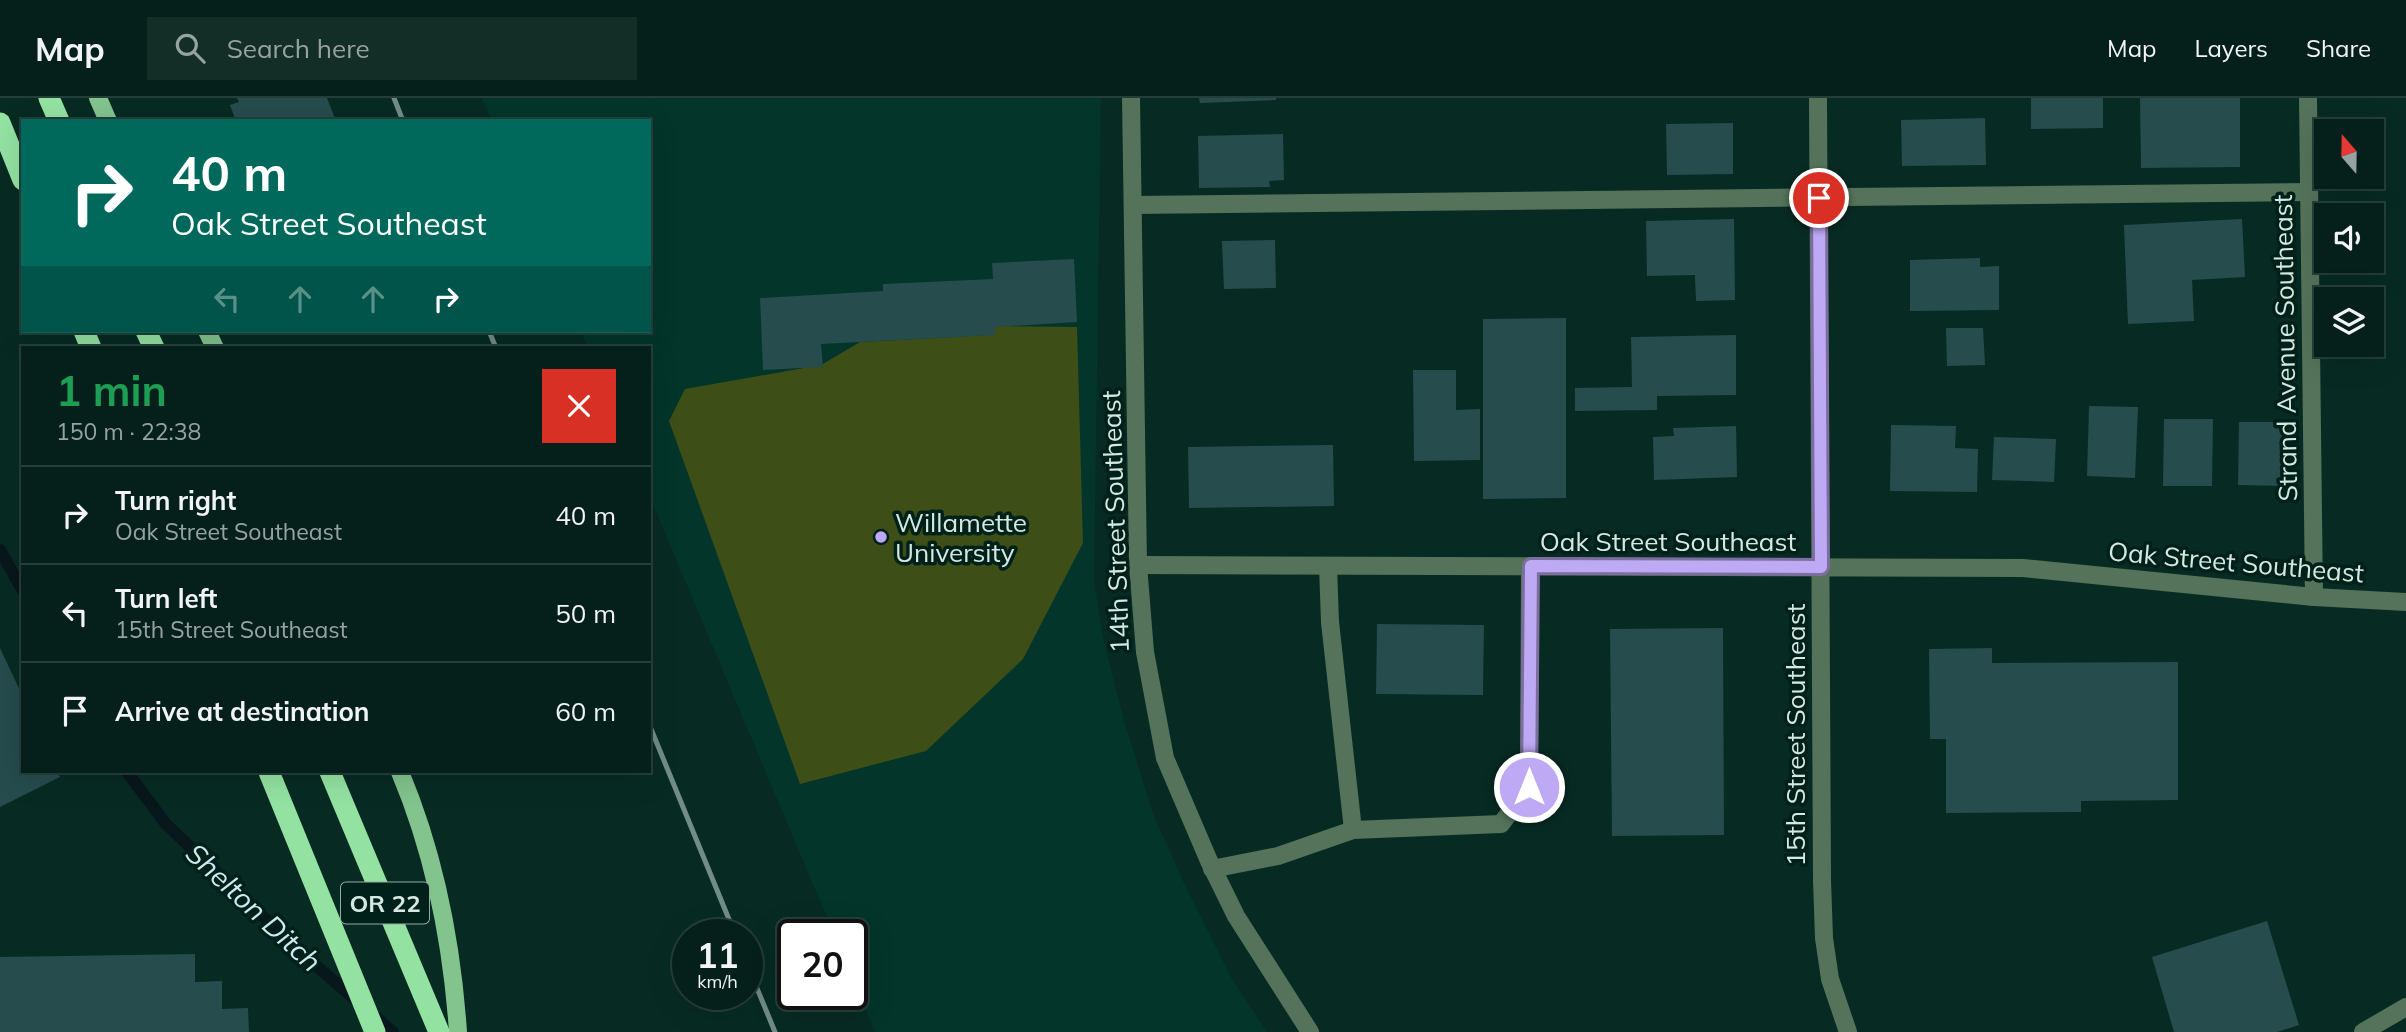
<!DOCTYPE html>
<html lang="en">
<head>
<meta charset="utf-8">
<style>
  body { margin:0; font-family:Mulish,sans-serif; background:#132d27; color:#f1f3f6; height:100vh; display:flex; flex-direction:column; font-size:26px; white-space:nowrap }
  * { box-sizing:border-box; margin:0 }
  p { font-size:23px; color:#97a3a2 }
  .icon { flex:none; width:38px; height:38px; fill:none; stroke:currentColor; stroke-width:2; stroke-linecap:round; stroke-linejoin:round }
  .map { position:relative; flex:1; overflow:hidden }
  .sheet { position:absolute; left:21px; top:248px; width:630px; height:427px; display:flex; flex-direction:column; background:#05201a; border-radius:0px; box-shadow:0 7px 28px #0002,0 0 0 2px #263e39 }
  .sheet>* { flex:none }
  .guide { position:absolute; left:21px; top:21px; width:630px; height:214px; border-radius:0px; box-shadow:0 7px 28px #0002,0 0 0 2px #263e39; background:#00695c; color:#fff; overflow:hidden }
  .needle { width:46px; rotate:340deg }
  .controls { position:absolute; left:2314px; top:21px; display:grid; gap:14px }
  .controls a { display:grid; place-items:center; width:70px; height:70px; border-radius:0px; background:#05201a; box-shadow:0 7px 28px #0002,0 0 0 2px #263e39; font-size:35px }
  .speed { position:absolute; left:672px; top:821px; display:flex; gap:14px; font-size:35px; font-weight:700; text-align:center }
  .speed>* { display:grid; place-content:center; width:91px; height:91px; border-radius:50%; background:#05201a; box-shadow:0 7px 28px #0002,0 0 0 2px #263e39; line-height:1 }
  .speed small { font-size:18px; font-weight:400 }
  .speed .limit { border:4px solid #111; border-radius:10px; background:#fff; color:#111 }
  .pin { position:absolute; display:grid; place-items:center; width:60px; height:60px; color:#fff; margin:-30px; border:4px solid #fff; border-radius:50%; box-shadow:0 2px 7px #0007 }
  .me { position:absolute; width:77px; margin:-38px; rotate:0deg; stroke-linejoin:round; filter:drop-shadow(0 0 5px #0008) }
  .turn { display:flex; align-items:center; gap:24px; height:147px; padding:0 35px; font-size:32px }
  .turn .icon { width:91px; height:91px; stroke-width:2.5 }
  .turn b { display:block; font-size:49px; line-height:60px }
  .lanes { display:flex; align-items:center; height:66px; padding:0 35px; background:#0003; justify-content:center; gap:35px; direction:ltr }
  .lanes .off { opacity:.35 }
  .round { display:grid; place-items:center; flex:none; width:74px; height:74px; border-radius:0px; background:#132d27 }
  .summary { display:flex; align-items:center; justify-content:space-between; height:119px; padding:0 35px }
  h1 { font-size:42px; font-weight:700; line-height:52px; color:#1e9e55 }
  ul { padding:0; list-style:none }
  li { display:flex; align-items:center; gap:21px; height:98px; padding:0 35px; border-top:2px solid #263e39 }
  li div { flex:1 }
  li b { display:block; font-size:26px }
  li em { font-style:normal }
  header { display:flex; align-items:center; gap:42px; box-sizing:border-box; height:98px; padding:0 35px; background:#05201a; border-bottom:2px solid #263e39 }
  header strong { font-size:33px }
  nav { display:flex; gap:38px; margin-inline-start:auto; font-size:24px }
  .search { width:490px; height:63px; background:#132d27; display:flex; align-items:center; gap:18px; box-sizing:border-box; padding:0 24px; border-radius:0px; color:#97a3a2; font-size:26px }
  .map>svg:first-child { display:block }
  .built { fill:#03352a }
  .green { fill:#3d4e17 }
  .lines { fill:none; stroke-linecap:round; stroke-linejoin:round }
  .stream { stroke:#08171c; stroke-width:12 }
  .building { fill:#264c4d }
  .minor { stroke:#55735a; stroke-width:18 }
  .major { stroke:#82c38e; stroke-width:18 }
  .highway { stroke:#93e2a2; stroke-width:21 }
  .rail { stroke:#728d86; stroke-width:5 }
  .route-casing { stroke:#7c6e9f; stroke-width:18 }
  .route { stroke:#bea9f4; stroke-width:12 }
  .poi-dot { fill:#bea9f4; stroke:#002119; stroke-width:2.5 }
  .labels { text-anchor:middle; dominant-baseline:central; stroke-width:7; stroke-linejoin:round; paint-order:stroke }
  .shield { fill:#002119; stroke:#95aca6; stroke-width:2 }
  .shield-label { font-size:24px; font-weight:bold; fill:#d5e8e2 }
  .street-label { font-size:26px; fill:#d5e8e2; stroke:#002119 }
  .poi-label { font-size:26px; fill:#d5e8e2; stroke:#002119; text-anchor:start }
  .water-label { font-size:28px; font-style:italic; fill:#cfe8f2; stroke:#002119 }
</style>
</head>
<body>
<header>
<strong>Map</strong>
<div class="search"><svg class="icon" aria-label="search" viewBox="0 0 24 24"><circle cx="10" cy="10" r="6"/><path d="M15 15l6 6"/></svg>Search here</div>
<nav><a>Map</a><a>Layers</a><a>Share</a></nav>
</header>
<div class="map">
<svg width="2406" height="934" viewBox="0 0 2406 934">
  <rect width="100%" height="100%" fill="#072b23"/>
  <path class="built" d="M482,0H1101L1094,482L1103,540L1123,619L1153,716L1184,785L1232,881L1267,934H875L852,879V836H834L649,397V250H588L580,233H649V23H492Z"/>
  <path class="green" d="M995,228L1077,229L1083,445L1023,561L926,653L800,686L669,323L685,291L821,267L860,244L989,237Z"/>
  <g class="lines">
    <g class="stream">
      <path d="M0,452L23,493"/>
      <path d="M127,674L166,726L298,852L393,934"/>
    </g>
  </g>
  <g class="building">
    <path d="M237,0H327L336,23H236L230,7L239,4Z"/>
    <path d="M1199,0H1276V2L1200,5Z"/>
    <path d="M2031,0H2103V30L2031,31Z"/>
    <path d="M2140,0H2240V69L2141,70Z"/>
    <path d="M1985,20L1986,67L1902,68L1901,22Z"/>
    <path d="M1733,25V76L1667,77L1666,26Z"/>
    <path d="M1283,36L1284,82L1269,83L1270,89L1199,90L1198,38Z"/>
    <path d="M1734,121L1735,202L1696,203L1695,177L1647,178L1646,123Z"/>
    <path d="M2242,121L2245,179L2192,182L2194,223L2128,226L2124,127Z"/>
    <path d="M1275,142L1276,190L1224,191L1222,143Z"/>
    <path d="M1980,160V169L1999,168V212L1910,213V162Z"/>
    <path d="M1074,161L1077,224L995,229V237L821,246L823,269L763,272L760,200L883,193V186L993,181L992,165Z"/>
    <path d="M1566,220V400L1483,401V221Z"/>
    <path d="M1946,230H1983L1985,267L1947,268Z"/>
    <path d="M1736,237V297L1657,298V312L1575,313V290L1632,289L1631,239Z"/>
    <path d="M1413,272H1456V312L1480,311V362L1414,363Z"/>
    <path d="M2089,308L2138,309L2135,380L2087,378Z"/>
    <path d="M2164,321H2213L2212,388H2163Z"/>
    <path d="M2239,324H2287L2286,388L2238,387Z"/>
    <path d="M1891,327L1956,328L1955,350L1978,351L1977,394L1890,393Z"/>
    <path d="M1736,328L1737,379L1654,382L1653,339L1674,338L1673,330Z"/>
    <path d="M1994,339L2056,341L2054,384L1992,382Z"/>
    <path d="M1333,347L1334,408L1189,410L1188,349Z"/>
    <path d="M1377,526L1484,527L1483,597L1376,596Z"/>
    <path d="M1723,530L1724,737L1612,738L1610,531Z"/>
    <path d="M0,550L23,599V674H57L60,679L0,709Z"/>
    <path d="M1992,550V565L2178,564V702L2081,703V714L1946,715V641H1930L1929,551Z"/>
    <path d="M2267,823L2299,927L2277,934H2174L2152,859Z"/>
    <path d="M195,856V884L222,883V911L248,910L249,934H0V859Z"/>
  </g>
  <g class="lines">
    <g class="minor">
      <path d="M1131,0L1138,467L1145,554L1165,660L1209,763L1236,818L1310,934"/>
      <path d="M1818,0L1822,782L1824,840L1830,881L1848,934"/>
      <path d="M2308,0L2314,499"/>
      <path d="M1133,107L2309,94"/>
      <path d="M1138,467L2023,470L2314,499L2406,504"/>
      <path d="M1353,732L1501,726L1529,689L1530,468"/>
      <path d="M1212,771L1278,758L1353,732L1330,524L1328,468"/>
      <path d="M2363,934L2406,909"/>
    </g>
    <g class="major">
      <path d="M98,0L108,23"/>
      <path d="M207,233L215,250"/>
      <path d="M400,674C434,755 452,846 458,934"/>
    </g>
    <g class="highway">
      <path d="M49,0L59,23"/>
      <path d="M0,25L23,82"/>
      <path d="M84,233L91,250"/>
      <path d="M146,233L154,250"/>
      <path d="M269,674L375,934"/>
      <path d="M330,674L439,934"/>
    </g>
    <g class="rail">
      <path d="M394,0L403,23"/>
      <path d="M489,233L496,250"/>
      <path d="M649,626L735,836"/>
      <path d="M747,866L775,934"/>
    </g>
  </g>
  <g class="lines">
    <defs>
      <path id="route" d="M1529,689L1531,468L1821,469L1819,100"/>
    </defs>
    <use href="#route" class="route-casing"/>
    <use href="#route" class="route"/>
  </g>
  <circle class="poi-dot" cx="881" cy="439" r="7"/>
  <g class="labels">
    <rect class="shield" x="341" y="784.5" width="88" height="41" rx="5"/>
    <g class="shield-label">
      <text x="385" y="805">OR 22</text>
    </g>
    <g class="street-label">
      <text transform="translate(2285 250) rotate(-91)">Strand Avenue Southeast</text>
      <text transform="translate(1115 424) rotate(-92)">14th Street Southeast</text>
      <text x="1668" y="443">Oak Street Southeast</text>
      <text transform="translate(2236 464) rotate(5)">Oak Street Southeast</text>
      <text transform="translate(1795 637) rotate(-90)">15th Street Southeast</text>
    </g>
    <g class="poi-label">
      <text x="895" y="424">Willamette<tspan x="895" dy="30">University</tspan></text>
    </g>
    <g class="water-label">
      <text transform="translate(254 809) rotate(43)">Shelton Ditch</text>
    </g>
  </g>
</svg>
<div class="controls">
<a><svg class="needle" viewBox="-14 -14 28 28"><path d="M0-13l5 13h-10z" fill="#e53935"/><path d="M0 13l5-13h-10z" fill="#97a3a2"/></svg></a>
<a><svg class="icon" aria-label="sound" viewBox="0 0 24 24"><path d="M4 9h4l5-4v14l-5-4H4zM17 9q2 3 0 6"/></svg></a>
<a><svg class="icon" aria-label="layers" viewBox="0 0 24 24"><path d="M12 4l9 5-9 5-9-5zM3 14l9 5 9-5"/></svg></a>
</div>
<div class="speed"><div>11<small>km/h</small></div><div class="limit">20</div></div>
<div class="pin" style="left:1819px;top:100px;background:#d93025"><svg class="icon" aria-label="arrive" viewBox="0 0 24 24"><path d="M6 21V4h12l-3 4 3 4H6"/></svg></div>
<svg class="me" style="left:1529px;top:689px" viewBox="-20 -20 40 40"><circle r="17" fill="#bea9f4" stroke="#fff" stroke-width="3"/><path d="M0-11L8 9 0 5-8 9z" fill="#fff"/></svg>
<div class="guide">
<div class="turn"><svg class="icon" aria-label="right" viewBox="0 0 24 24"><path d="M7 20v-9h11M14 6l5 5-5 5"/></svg><div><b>40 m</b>Oak Street Southeast</div></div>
<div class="lanes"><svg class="icon off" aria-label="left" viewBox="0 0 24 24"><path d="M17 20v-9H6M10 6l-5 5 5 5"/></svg><svg class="icon off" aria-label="ahead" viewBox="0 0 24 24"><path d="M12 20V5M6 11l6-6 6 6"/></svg><svg class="icon off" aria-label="ahead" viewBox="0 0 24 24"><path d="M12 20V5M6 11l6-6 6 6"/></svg><svg class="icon" aria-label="right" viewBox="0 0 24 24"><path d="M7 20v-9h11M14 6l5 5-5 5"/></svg></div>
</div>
<section class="sheet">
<div class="summary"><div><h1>1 min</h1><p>150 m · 22:38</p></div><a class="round" style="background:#d93025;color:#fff"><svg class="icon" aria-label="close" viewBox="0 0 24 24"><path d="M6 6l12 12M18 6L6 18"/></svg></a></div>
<ul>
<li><svg class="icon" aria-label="right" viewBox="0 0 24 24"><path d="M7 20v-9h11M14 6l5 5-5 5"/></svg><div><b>Turn right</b><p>Oak Street Southeast</p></div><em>40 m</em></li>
<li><svg class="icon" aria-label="left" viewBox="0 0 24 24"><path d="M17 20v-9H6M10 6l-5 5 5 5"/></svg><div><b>Turn left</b><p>15th Street Southeast</p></div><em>50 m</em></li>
<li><svg class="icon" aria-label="arrive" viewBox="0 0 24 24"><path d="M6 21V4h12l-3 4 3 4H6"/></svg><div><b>Arrive at destination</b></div><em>60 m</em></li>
</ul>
</section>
</div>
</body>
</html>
